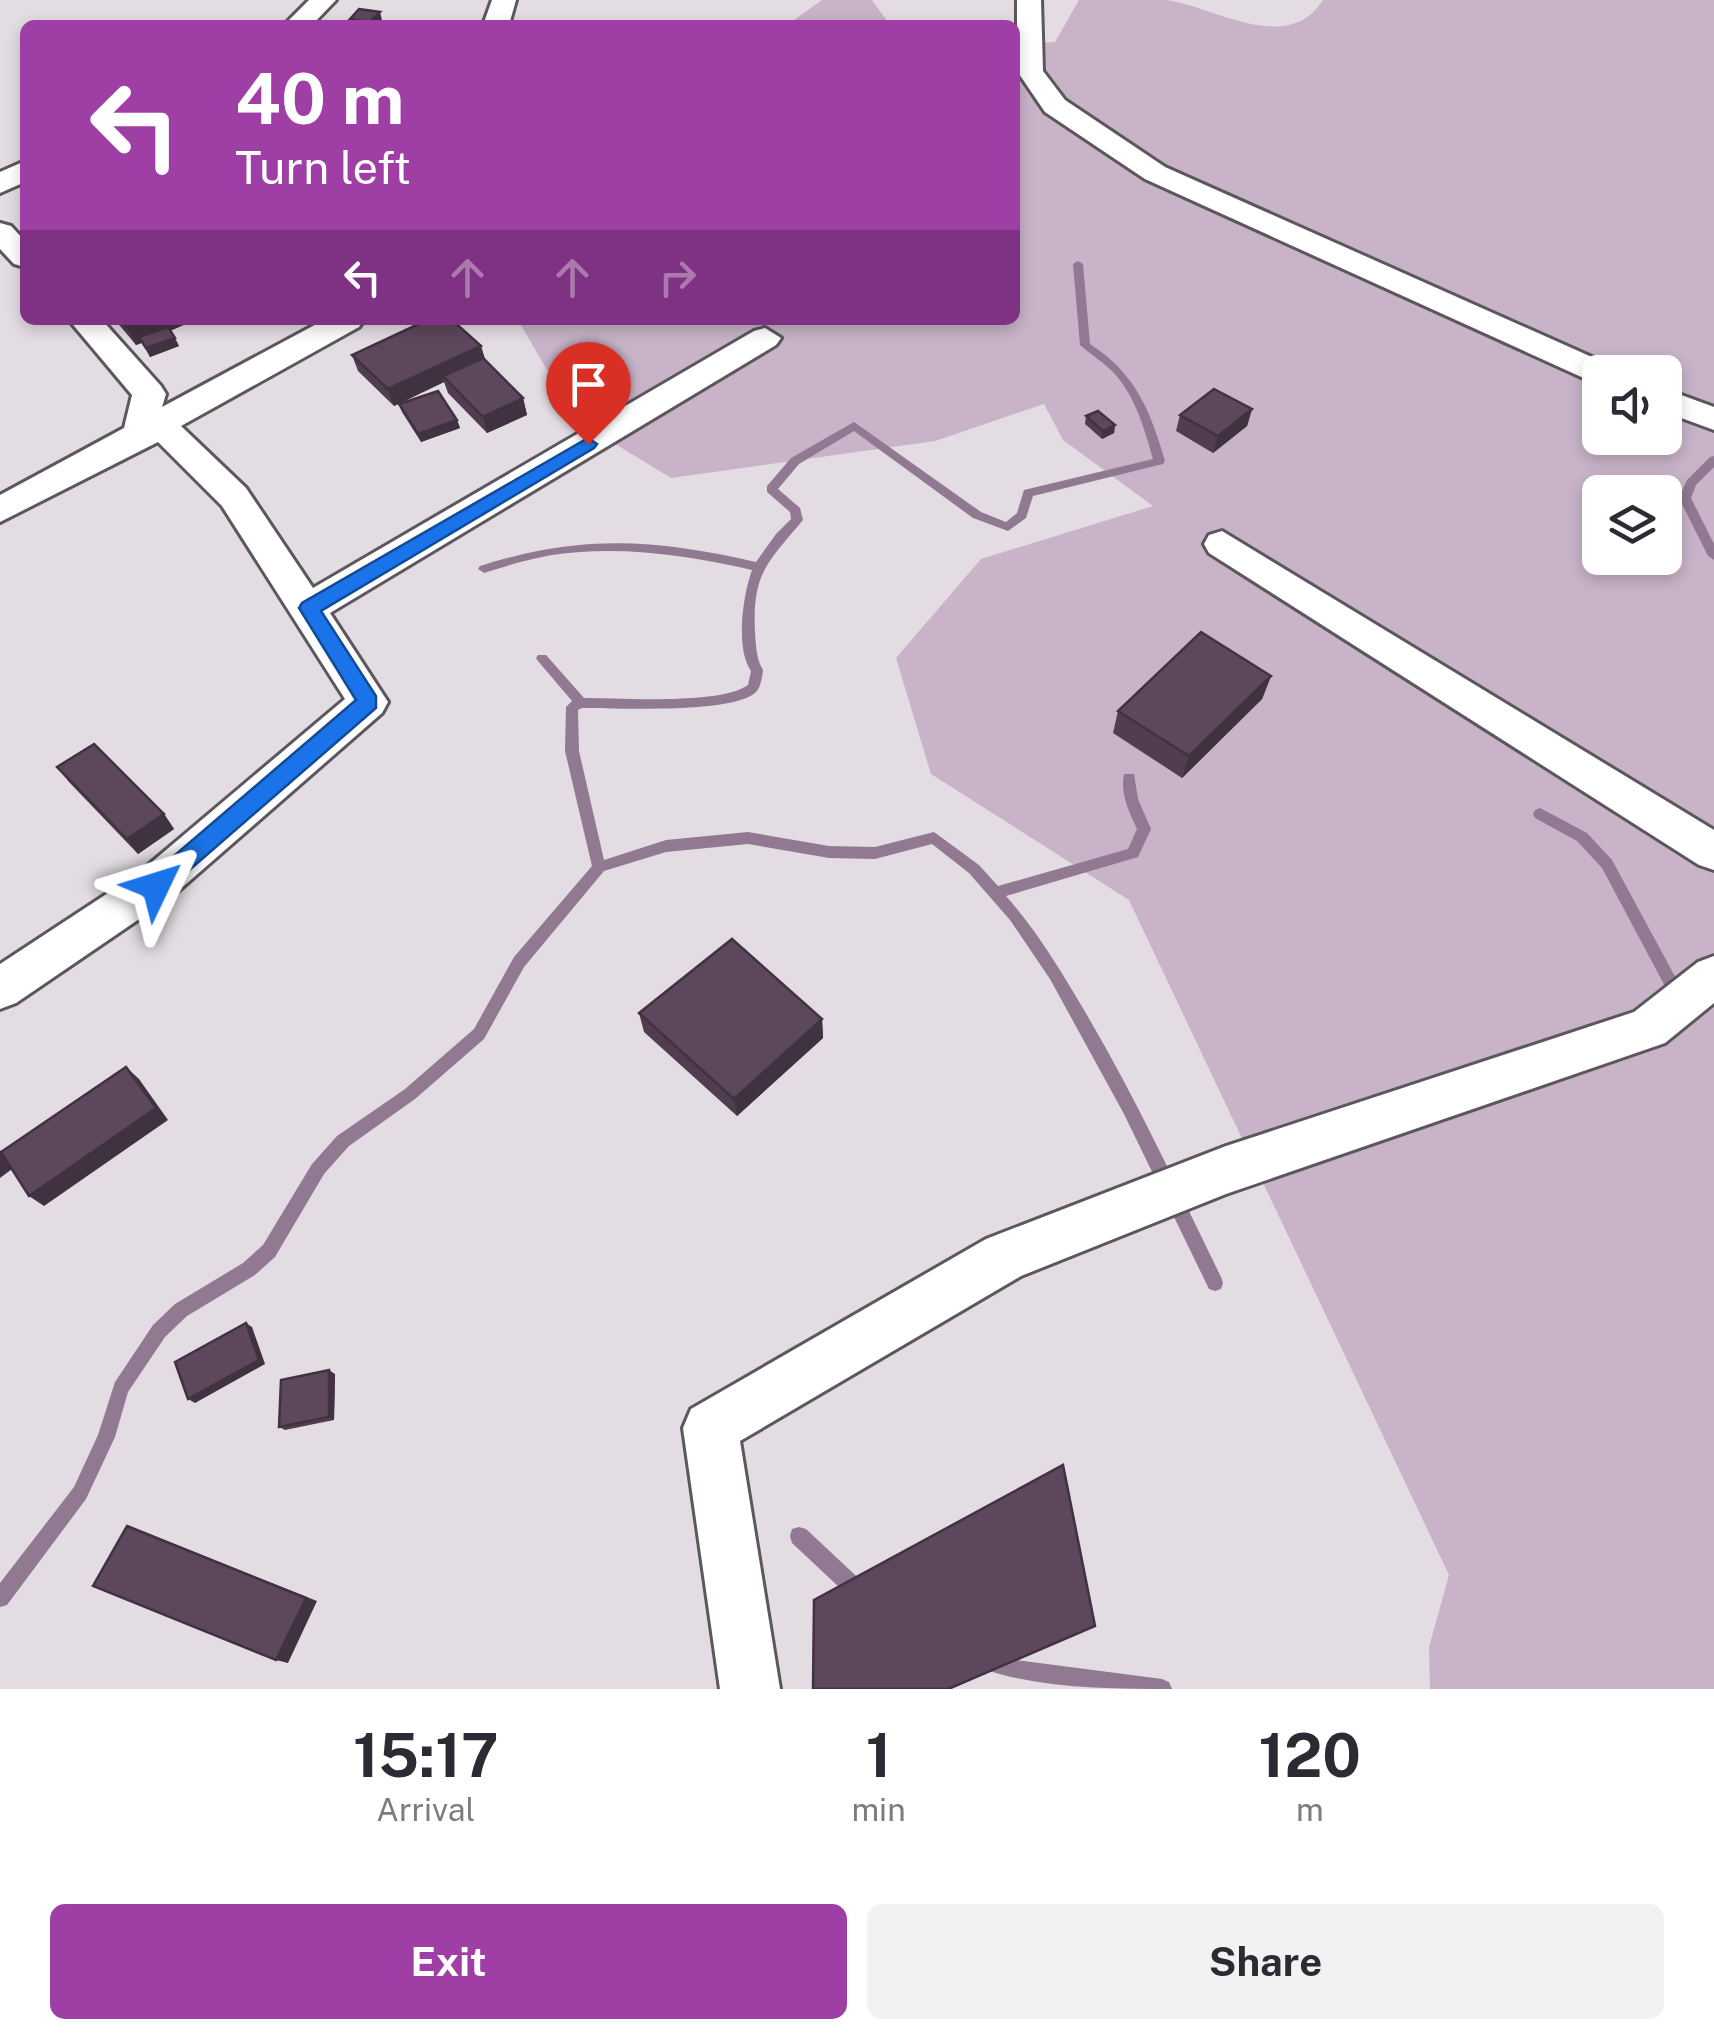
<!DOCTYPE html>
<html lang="en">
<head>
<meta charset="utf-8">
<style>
  body { margin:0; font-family:"Public Sans",sans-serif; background:#f2f2f3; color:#2b2b33; height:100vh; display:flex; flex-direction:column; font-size:38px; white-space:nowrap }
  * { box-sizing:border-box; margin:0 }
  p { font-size:32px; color:#7c7c81 }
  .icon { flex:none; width:55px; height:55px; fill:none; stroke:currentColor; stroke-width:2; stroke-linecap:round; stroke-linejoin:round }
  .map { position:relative; height:1689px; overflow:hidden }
  .details { display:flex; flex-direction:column; background:#fff; flex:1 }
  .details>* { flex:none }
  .top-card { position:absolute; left:20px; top:20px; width:1000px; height:305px; border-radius:15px; box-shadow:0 5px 15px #0003; background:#9f3ea5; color:#fff; overflow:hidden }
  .buttons { position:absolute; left:1582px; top:355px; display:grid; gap:20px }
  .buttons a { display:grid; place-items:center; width:100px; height:100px; border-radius:15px; background:#fff; box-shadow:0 5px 15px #0003; font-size:50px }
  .pin { position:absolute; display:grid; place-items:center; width:85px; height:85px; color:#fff; margin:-102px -42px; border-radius:50% 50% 50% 0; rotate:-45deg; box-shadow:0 0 10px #0007 }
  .pin .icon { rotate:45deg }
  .me { position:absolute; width:110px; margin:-55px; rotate:49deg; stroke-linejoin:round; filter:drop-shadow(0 0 8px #0008) }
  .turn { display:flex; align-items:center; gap:35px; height:210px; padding:0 50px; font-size:45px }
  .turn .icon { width:130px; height:130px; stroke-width:2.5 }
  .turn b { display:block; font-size:70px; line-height:85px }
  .lanes { display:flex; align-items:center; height:95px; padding:0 50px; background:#0003; justify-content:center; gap:50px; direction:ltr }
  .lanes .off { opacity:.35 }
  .eta { display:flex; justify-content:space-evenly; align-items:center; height:170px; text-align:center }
  .eta b { font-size:60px; font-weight:700; line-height:70px }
  .primary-button { display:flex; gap:20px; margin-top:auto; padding:20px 50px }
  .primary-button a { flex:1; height:115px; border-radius:15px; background:#9f3ea5; color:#fff; font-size:40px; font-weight:700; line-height:115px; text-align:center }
  .primary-button a+a { background:#f2f2f3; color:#2b2b33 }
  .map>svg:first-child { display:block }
  .green { fill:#c8b3c8; fill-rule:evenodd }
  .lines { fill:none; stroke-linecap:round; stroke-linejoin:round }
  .stream { fill:#907991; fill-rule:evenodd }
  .street-casing { stroke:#5c575c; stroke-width:6 }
  .street { fill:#fff; fill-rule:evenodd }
  .wall { fill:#503d50 }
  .shaded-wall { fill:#413241 }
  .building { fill:#5d475d; stroke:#413241; stroke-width:2.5 }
  .route { fill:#1a73e8; stroke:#114b97; stroke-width:2.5 }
</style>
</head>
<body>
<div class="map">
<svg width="1714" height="1689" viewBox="0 0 1714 1689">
  <rect width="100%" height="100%" fill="#e3dde3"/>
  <g class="green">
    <path d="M822,0H872L890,25H787Z"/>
    <path d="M1079,0C1107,0 1137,0 1165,0C1211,5 1288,57 1323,0H1714V1689H1430L1429,1647L1449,1575L1129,900L931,774L896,658L981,559L1153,506L1063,440L1044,404L935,441L671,478L576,420L518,320H1015V44L1055,42ZM1600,372H1665V438H1600ZM1600,492H1665V558H1600Z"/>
  </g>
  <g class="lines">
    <g class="stream">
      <path d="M1078,261L1083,264L1090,344C1136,374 1150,410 1165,461L1163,464L1033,496L1026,518L1008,531L973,518L854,431L799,464L778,489L800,508L803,520C768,562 752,573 755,632C756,645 756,659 763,670C762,677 761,687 756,692C735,714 615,708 582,708L578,710L579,751L604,860L666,840L748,832L829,846L875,847L934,832L979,865L998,886L1128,849L1137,829C1129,811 1120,794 1124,774H1134L1138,799L1151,829L1138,857L1006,896C1037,931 1061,971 1084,1010C1135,1096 1177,1187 1221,1277L1223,1283L1221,1289L1215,1291L1209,1289L1124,1114L1050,979L1010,920L969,873L932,844L875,859L829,858L748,844L666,852L604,871L524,967L484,1039L415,1099L349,1146L324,1174L275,1257L255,1275L187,1316L165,1337L128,1392L115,1437L86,1499L7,1605L0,1607V1583L74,1487L98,1435L115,1382L153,1325L175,1304L243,1263L263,1245L312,1164L337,1136L405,1089L474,1029L514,957L592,866L565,751L566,707L572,701L538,661L536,658L538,655H546L584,698C621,698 720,705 748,685L751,671C735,648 743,595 752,570C687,555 619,545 552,555C528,559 506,566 484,573L478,569L480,566C581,534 654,539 756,562L776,534L791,519L790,512L767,492V486L791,458L854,422L981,512L1006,522L1017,513L1024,490L1153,459C1144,427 1135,395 1112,371C1102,361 1090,354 1080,345L1073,264Z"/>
      <path d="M1714,456V467L1696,485L1691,498L1714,544V560L1708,556L1679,498L1687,480L1710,457Z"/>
      <path d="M1540,808L1587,833L1612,860L1685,995L1687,1000L1685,1005L1680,1007L1675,1005L1602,868L1577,841L1535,818L1533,814L1535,810Z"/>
      <path d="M799,1527L806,1529L869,1588L871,1595L869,1602L862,1604L855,1602L792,1543L790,1536L792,1529Z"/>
      <path d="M990,1652L1016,1660L1162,1679L1169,1682L1172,1689C1109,1689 1042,1689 983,1669L980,1662L983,1655Z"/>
    </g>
    <defs>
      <g id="street">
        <path d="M309,0H336L312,25H284Z"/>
        <path d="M492,0H516L509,25H483Z"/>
        <path d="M1017,0H1041L1043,71L1065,100L1165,167L1612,366L1616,372H1600V383L1588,380L1145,179L1045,112L1017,71Z"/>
        <path d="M25,161V182L0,193V172Z"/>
        <path d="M0,223L11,226L25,241V267L14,264L0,249Z"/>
        <path d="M69,320H102L161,386L166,394L162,407L324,320H364L359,327L181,426L246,488L313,588L754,331L765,328L781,338L776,345L330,613L388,702L382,713L170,898L16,1003L0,1009V964L140,872L345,699L222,506L158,442L0,522V495L124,428L132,395Z"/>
        <path d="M1665,389L1714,407V430L1665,412Z"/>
        <path d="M1222,531L1714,830V870L1699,865L1209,553L1204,544L1209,535Z"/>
        <path d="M1714,956V1003L1665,1043L1226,1194L1021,1276L740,1441L780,1689H720L683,1428L691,1409L986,1239L1226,1146L1634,1012L1698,962Z"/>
      </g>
    </defs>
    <use href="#street" class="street-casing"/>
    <use href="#street" class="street"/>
  </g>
  <g class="wall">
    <path d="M350,19L382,20L377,25H351Z"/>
    <path d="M115,320H187L188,323L170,331L179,346L150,357L142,343L136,345Z"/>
    <path d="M481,346L485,361L523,398L527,415L487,433L448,393L444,382L394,406L358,371L352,355Z"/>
    <path d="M399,404L457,420L460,428L421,442L402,412Z"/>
    <path d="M1252,409L1247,426L1213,453L1176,431L1180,415Z"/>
    <path d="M1086,416L1115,425L1114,433L1102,439L1085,424Z"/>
    <path d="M1271,676L1262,699L1182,778L1113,733L1118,711Z"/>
    <path d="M57,767L164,814L174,829L138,854L69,782Z"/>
    <path d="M639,1013L822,1019L823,1038L737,1116L644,1032Z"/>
    <path d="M335,1374L334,1420L285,1430L279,1427Z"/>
  </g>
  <g class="shaded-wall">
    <path d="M380,12L382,20L377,25H371L370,22Z"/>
    <path d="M148,320H187L188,323L136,345L127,328Z"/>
    <path d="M175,338L179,346L150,357L146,348Z"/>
    <path d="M481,346L486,362L443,376L444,382L394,406L388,389Z"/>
    <path d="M523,398L527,415L487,433L483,417Z"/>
    <path d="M1252,409L1247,426L1213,453L1218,436Z"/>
    <path d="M457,420L460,428L421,442L418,434Z"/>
    <path d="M1115,425L1114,433L1102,439L1103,431Z"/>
    <path d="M1271,676L1262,699L1182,778L1189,756Z"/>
    <path d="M164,814L174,829L138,854L127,839Z"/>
    <path d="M822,1019L823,1038L737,1116L734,1099Z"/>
    <path d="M126,1067L139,1079L168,1120L44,1206L29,1196Z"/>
    <path d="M0,1150L12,1169L0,1178Z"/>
    <path d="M246,1323L252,1327L265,1364L195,1403L188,1399Z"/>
    <path d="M329,1370L335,1374L334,1420L329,1417Z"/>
    <path d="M127,1526L317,1601L288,1663L276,1660Z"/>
    <path d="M1095,1626L951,1689H948Z"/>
  </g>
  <g class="building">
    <path d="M359,9L380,12L370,22L350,19Z"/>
    <path d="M120,320H148L127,328Z"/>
    <path d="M427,320H452L481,346L388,389L352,355Z"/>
    <path d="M168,327L175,338L146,348L139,337Z"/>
    <path d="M483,358L523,398L483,417L443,376Z"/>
    <path d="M1214,389L1252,409L1218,436L1180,415Z"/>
    <path d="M438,391L457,420L418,434L399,404Z"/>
    <path d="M1098,411L1115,425L1103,431L1086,416Z"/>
    <path d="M1201,632L1271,676L1189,756L1118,711Z"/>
    <path d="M94,744L164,814L127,839L57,767Z"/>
    <path d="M732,939L822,1019L734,1099L639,1013Z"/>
    <path d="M126,1067L156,1108L29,1196L1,1152Z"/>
    <path d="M246,1323L259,1360L188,1399L175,1362Z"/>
    <path d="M329,1370V1417L279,1427L281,1380Z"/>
    <path d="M1063,1465L1095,1626L948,1689H813L814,1600Z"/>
    <path d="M127,1526L306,1598L276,1660L93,1586Z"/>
  </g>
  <path class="route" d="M588,438L597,444L594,448L321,611L376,696V708L164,892H147V879L356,700L299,608L302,603Z"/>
</svg>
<div class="buttons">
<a><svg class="icon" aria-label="sound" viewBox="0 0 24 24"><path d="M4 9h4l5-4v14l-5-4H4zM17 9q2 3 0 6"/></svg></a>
<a><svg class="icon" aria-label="layers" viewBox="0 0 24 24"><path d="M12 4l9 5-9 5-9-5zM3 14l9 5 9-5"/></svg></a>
</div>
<div class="pin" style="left:588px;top:444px;background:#d93025"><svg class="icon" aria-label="arrive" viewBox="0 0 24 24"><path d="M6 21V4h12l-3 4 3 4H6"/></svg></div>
<svg class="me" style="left:156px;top:886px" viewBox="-20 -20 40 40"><path d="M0-17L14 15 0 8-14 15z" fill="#1a73e8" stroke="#fff" stroke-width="4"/></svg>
<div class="top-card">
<div class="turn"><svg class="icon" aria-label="left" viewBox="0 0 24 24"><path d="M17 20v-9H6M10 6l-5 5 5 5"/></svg><div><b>40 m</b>Turn left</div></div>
<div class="lanes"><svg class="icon" aria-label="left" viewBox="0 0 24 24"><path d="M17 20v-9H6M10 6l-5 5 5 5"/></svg><svg class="icon off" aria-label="ahead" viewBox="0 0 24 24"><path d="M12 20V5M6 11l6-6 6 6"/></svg><svg class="icon off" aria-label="ahead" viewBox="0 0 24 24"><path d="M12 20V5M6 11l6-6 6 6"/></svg><svg class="icon off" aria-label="right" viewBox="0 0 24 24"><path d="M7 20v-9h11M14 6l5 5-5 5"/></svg></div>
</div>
</div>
<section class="details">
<div class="eta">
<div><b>15:17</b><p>Arrival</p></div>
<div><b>1</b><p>min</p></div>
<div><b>120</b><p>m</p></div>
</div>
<div class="primary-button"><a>Exit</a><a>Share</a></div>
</section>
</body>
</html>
